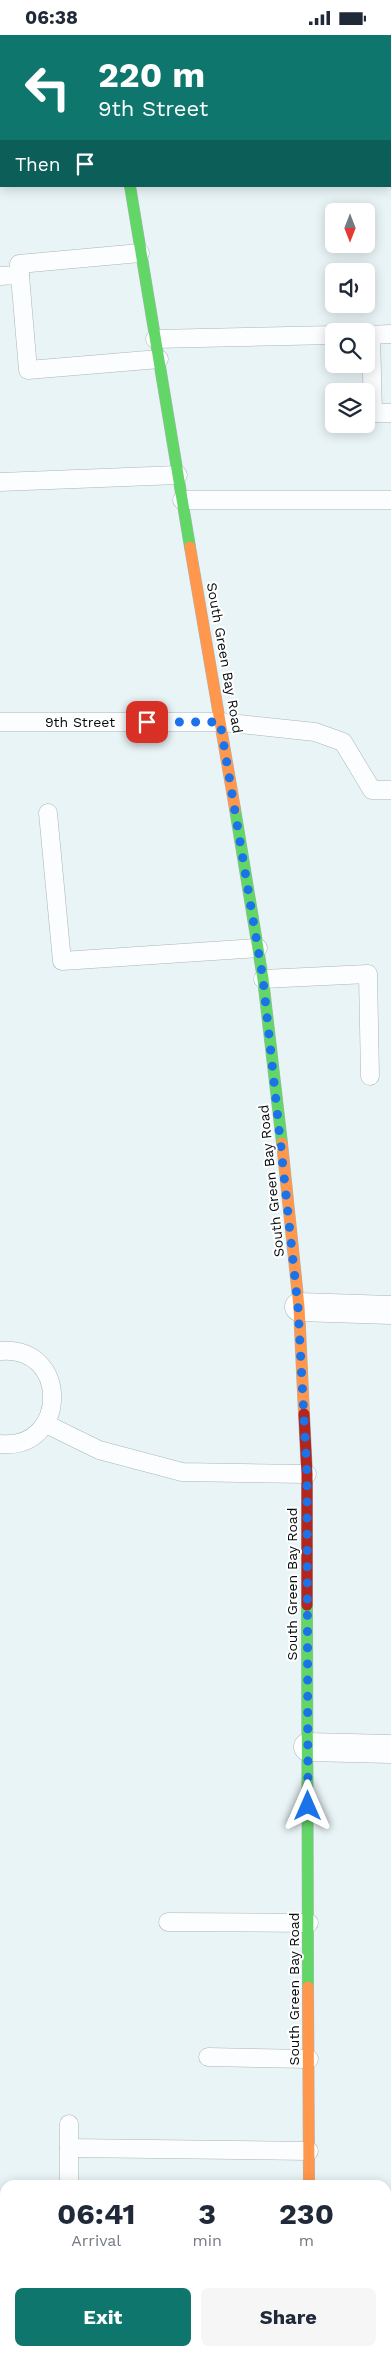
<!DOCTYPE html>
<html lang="en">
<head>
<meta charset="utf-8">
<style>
  body { margin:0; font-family:"Work Sans",sans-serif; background:#f6f6f7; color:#1f2937; height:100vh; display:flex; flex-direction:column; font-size:19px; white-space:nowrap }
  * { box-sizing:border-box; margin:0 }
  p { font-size:16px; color:#747a83 }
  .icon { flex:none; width:28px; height:28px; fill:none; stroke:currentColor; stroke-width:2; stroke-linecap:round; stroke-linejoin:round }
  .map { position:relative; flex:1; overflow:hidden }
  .sheet { position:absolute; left:0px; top:2145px; width:391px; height:176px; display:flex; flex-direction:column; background:#fff; border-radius:15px 15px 0 0; box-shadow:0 2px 12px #0003 }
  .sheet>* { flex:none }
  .banner { position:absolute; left:0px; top:0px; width:391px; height:152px; box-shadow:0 2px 12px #0003; background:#0f766e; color:#fff; overflow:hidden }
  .needle { width:32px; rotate:180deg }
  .controls { position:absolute; left:325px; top:168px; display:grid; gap:10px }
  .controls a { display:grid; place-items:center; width:50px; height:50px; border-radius:8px; background:#fff; box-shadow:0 2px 12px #0003; font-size:25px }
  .pin { position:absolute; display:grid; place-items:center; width:42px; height:42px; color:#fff; margin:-21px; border-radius:10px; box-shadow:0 2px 8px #0006 }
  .me { position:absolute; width:55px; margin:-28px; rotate:0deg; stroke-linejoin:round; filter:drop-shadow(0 0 4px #0008) }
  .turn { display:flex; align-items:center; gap:18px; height:105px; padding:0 15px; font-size:22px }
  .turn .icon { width:65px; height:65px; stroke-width:2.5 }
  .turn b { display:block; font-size:35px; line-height:42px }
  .then { display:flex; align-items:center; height:48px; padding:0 15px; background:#0003; gap:10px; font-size:19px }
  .eta { display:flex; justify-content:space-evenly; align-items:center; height:85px; text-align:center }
  .eta b { font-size:30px; font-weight:700; line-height:35px }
  .button { display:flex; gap:10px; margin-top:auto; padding:10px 15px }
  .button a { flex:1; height:58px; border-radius:8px; background:#0f766e; color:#fff; font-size:20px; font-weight:700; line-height:58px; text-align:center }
  .button a+a { background:#f6f6f7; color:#1f2937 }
  .status { display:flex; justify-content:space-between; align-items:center; height:35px; padding:0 25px; background:#fff; direction:ltr }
  .status svg { height:14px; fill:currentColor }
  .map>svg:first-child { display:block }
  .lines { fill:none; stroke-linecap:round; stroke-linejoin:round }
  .lane-casing { stroke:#acb5b7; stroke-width:19 }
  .street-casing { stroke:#acb5b7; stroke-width:29 }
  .fast-casing { stroke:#acb5b7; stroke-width:12 }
  .slow-casing { stroke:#acb5b7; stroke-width:12 }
  .jam-casing { stroke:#acb5b7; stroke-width:12 }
  .lane { stroke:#fcfdfe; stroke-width:18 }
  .street { stroke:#fcfdfe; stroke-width:28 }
  .fast { stroke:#63d668; stroke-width:11 }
  .slow { stroke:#ff974d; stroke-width:11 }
  .jam { stroke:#b3261e; stroke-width:11 }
  .route { stroke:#1a73e8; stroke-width:9; stroke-dasharray:0 16.2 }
  .labels { text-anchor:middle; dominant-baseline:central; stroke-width:4; stroke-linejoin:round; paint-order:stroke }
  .street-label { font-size:14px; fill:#070d0f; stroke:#fff }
</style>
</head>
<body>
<div class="status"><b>06:38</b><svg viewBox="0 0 49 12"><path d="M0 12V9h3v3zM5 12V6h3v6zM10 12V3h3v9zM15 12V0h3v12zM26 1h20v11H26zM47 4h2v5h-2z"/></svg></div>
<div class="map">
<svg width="391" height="2321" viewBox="0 0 391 2321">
  <rect width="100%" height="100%" fill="#e9f4f7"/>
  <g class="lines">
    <defs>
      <g id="lane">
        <path d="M0,6L1,15"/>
        <path d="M0,90H1"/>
        <path d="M390,90H391"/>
        <path d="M140,218L19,229L28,335L159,324"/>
        <path d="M0,241L20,240"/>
        <path d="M371,299L373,378H391"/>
        <path d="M366,300L391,299"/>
        <path d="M155,304L334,300"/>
        <path d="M0,447L178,440"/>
        <path d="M182,465H391"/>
        <path d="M0,687H221L315,697L343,707L372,755H391"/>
        <path d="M48,778L62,926L258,913"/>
        <path d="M263,944L368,939L370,1041"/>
        <path d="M0,1316C70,1309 69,1416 0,1409"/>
        <path d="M46,1389L99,1415L182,1437L307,1439"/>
        <path d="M168,1887L309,1888"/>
        <path d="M208,2022L309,2024"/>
        <path d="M69,2113L309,2116"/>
        <path d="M69,2150V2089"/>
      </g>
      <g id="street">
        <path d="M299,1272L391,1275"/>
        <path d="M308,1712L391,1714"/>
      </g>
      <g id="fast">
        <path d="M130,151L190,512"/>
        <path d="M235,774L263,944L282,1108"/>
        <path d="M307,1570L308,1952"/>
      </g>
      <g id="slow">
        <path d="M190,512L235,774"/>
        <path d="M282,1108L299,1272L304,1379"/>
        <path d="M308,1952L309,2150"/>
        <path d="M308,2316V2321"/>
      </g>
      <g id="jam">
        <path d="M105,0L106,1"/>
        <path d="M304,1379L307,1439V1570"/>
      </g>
    </defs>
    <use href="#lane" class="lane-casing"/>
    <use href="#street" class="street-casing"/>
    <use href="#fast" class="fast-casing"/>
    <use href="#slow" class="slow-casing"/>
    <use href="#jam" class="jam-casing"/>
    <use href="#lane" class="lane"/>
    <use href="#street" class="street"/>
    <use href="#fast" class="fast"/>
    <use href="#slow" class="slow"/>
    <use href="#jam" class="jam"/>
  </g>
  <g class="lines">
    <path class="route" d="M147,687H220L263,944L298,1272L307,1439L308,1771"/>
  </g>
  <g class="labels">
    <g class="street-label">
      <text transform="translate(225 623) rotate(80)">South Green Bay Road</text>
      <text x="80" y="687">9th Street</text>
      <text transform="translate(271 1146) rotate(-96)">South Green Bay Road</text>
      <text transform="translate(292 1549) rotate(-90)">South Green Bay Road</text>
      <text transform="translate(294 1954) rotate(-90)">South Green Bay Road</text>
    </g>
  </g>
</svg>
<div class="controls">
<a><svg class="needle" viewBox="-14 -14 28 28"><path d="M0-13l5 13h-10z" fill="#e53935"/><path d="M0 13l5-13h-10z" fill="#747a83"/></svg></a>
<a><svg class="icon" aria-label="sound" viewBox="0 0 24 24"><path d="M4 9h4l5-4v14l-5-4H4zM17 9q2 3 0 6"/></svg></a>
<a><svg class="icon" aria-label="search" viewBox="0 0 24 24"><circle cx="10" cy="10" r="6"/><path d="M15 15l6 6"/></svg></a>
<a><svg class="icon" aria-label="layers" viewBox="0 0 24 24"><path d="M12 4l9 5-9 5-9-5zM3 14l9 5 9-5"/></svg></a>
</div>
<div class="pin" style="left:147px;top:687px;background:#d93025"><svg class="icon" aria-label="arrive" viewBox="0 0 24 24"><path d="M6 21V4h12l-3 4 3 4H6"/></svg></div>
<svg class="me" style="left:308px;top:1771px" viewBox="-20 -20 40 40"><path d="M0-17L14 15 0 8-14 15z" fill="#1a73e8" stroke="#fff" stroke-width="4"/></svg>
<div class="banner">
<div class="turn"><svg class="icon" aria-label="left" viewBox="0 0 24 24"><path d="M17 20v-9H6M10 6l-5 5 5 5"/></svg><div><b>220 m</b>9th Street</div></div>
<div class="then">Then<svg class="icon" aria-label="arrive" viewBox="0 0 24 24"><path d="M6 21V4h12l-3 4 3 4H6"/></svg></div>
</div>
<section class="sheet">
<div class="eta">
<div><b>06:41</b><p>Arrival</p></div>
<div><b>3</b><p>min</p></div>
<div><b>230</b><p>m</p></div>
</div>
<div class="button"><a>Exit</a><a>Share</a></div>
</section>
</div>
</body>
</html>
